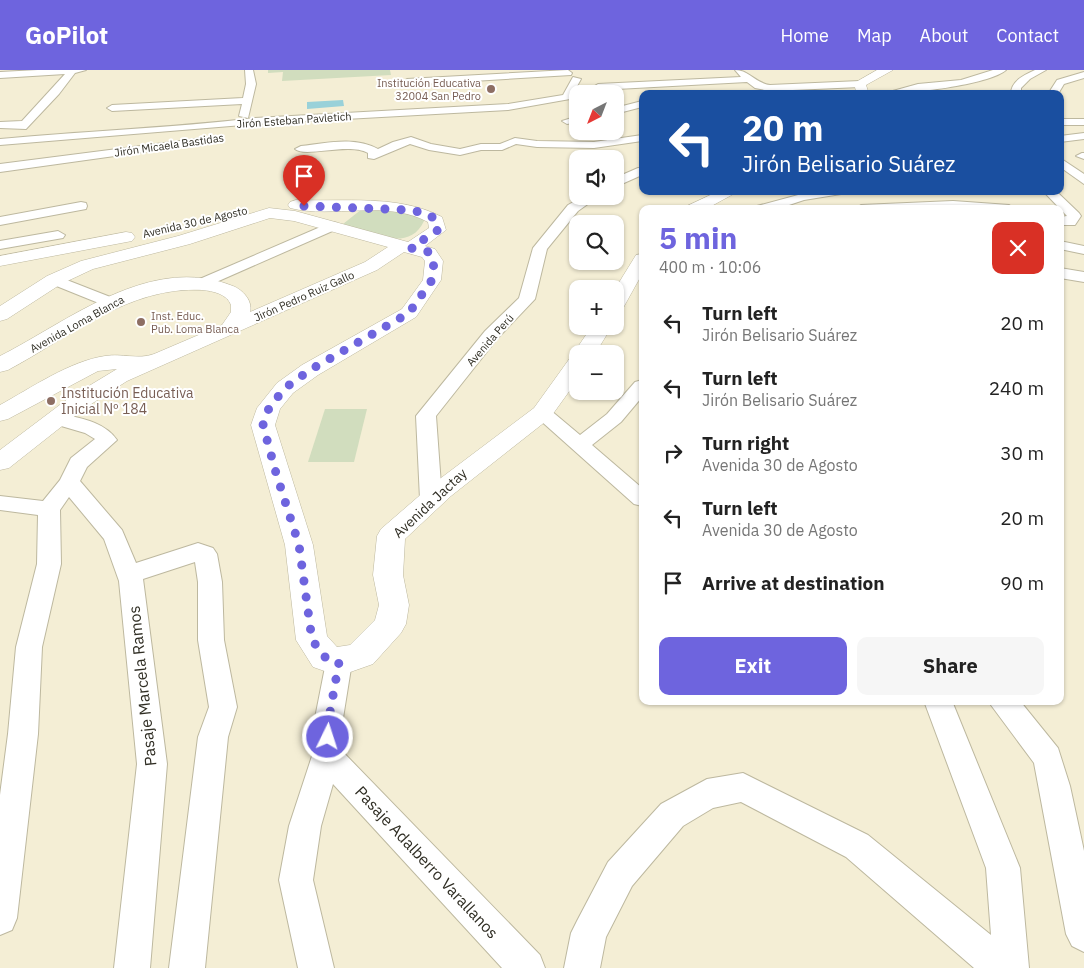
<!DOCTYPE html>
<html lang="en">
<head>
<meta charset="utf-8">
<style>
  body { margin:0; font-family:"IBM Plex Sans",sans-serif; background:#f6f6f6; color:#222; height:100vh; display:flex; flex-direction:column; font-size:19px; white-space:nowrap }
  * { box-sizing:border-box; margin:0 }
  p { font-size:16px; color:#767676 }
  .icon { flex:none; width:28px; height:28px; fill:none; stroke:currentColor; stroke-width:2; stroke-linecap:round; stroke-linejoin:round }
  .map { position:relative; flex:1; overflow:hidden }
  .drawer { position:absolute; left:639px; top:135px; width:425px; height:500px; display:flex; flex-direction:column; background:#fff; border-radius:10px; box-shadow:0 1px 4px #0004 }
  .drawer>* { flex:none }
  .hud { position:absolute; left:639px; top:20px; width:425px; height:105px; border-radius:10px; box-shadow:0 1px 4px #0004; background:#1a4fa0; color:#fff; overflow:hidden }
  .needle { width:32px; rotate:222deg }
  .fabs { position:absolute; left:569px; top:15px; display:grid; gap:10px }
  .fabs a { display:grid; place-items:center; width:55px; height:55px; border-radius:10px; background:#fff; box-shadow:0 1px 4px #0004; font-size:25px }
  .pin { position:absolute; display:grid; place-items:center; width:42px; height:42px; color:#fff; margin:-51px -21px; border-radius:50% 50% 50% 0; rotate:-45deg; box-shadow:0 0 5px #0007 }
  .pin .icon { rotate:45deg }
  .me { position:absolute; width:55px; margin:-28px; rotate:4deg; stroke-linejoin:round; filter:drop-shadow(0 0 4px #0008) }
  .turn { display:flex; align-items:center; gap:18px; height:105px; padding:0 20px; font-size:22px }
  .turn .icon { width:65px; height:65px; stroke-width:2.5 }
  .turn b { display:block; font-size:35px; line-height:42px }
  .round { display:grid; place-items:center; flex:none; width:52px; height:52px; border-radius:10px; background:#f6f6f6 }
  .overview { display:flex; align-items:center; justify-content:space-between; height:85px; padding:0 20px }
  h1 { font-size:30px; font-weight:700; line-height:38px; color:#6e64de }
  .cta { display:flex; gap:10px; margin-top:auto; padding:10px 20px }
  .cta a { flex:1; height:58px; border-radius:10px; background:#6e64de; color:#fff; font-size:20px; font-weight:700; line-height:58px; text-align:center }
  .cta a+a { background:#f6f6f6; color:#222 }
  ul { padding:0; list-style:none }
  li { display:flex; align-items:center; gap:15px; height:65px; padding:0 20px }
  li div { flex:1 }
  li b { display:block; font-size:19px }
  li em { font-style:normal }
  header { display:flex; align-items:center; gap:30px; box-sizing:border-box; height:70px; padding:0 25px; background:#6e64de; color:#fff }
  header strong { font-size:24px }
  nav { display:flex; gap:28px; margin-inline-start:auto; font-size:18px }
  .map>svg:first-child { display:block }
  .green { fill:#d1ddbe }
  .water { fill:#99d1d9 }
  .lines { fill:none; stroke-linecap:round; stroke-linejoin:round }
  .street-casing { stroke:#bdb89f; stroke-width:2 }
  .secondary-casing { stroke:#bdb89f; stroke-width:1 }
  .street { fill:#fff; fill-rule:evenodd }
  .secondary { fill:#fff; fill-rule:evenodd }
  .route { stroke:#6e64de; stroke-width:9; stroke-dasharray:0 16.2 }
  .education-dot { fill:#8d6e63; stroke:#fff; stroke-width:2 }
  .labels { text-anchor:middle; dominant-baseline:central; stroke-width:4; stroke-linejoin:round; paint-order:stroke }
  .far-education-label { font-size:11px; fill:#785e54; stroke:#fff; text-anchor:end }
  .far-street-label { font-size:11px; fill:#2f2d23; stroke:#fff }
  .education-label { font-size:14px; fill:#785e54; stroke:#fff; text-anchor:start }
  .street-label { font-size:14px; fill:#2f2d23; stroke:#fff }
  .near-street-label { font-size:16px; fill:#2f2d23; stroke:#fff }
</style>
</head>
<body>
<header>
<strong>GoPilot</strong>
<nav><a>Home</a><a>Map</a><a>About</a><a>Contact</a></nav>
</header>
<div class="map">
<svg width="1084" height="898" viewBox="0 0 1084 898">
  <rect width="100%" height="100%" fill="#f4eed5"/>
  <g class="green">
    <path d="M268,0H390L391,5L282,11L283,2L268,3Z"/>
    <path d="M367,135L422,147L424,151C409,184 368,162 343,154Z"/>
    <path d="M325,339H367L354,392H308Z"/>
  </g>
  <path class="water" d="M343,30L344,36L307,39V32Z"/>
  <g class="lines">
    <defs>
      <g id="street">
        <path d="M38,0H86L75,3L59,24L26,59L0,58V52L22,51L65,4L0,8V2Z"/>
        <path d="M245,0H253L256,14L248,48L239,46L242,34L112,41L107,38L112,35L243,28L246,14Z"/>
        <path d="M568,0L572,3L571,5L407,15L402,12L407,9Z"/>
        <path d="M735,0C749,0 755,13 770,15L860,11L865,14L860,17L770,21L755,18L747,12L598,20L593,17L598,14L741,7Z"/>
        <path d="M993,0H1006C989,15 907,24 882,24L918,14L961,10Z"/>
        <path d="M1035,0H1046L1030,9L1021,18V24H1011C1011,11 1024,5 1035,0Z"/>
        <path d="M1084,2V8L1064,14L1058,24H1048L1057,10Z"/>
        <path d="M573,7L581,9L570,29L508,40L255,54L0,75V69C85,61 171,58 255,48L508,34L563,25Z"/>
        <path d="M642,31V37L615,44V38Z"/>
        <path d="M578,46V52L567,54L562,51Z"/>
        <rect x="1060" y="49" width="24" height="6"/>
        <path d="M1084,63V69L1060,72V66Z"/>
        <path d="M642,65V71L594,78L537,77L516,74L502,80H481L460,85L429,80L410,74L374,89L368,88V83C349,72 305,88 295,79L301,76C326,73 355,66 378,79L393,72L411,67L431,74L460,79L481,74H500L515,68L537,71L594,72Z"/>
        <path d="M211,67L216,70L215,72L0,102V94Z"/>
        <path d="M1082,83H1084V89L1076,86Z"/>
        <path d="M1060,88L1084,104V114L1060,97Z"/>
        <path d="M638,98H642V105L615,117V108Z"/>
        <path d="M813,121H843L841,124L804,130L777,139H756L757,136Z"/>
        <path d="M1043,121H1056L1079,143L1081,146L1075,155H1060V147L1067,146Z"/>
        <path d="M584,126H599L578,141L547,179L535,229L497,269L436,346L442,429L439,434L431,436L423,434L420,429L416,346L485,261L519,228L533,178L568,135Z"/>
        <path d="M953,131L1009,135L1015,139H855L861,135Z"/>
        <path d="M81,132L86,133L87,136L86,139L0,155V147Z"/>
        <path d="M332,152L337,153L339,156L337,159L205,217L200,219L192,214L195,211Z"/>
        <path d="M58,161L65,165L63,168L0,179V171Z"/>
        <path d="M1060,171L1084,176V184L1060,179Z"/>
        <path d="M1060,198L1084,202V212L1060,208Z"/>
        <path d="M54,205L118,230L120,233L118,236H106L49,213L46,210Z"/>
        <path d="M642,310V327L621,352L592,375L642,418V436L634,434L532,343L535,339H549L580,365L607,344L635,312Z"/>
        <path d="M58,343C79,348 104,351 117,370L87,397L80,411L122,460L136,493L198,473L213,478L217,484L222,512L224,570L237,637L228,667L205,898H169L198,667L209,637L198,570V512L195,492L143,509L167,694L150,898H114L137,694L119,511L104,469L69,427L60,440L61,494L42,577L38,664L17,848L12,860L0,865V725L8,664L16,577L37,494L38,445L0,440V426L43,431L60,410L71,388L95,369L85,363L51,353L48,349L51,345Z"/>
        <path d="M339,581L348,584L352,592L343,648L342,681L540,885L545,898H502L333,714L321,756L313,810L334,898H298L279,810L289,756L312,686L315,648L326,592L330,584Z"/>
        <path d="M924,631H952L1020,798L1029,898H974L846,787L741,732L713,738L683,756L632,816L606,867L600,898H564L571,863L577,851L608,792L661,734L707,709L743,703L868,765L991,865L986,798Z"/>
        <path d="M988,631H1020L1058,678L1070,716L1084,781V882L1072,876L1066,864L1034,693Z"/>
      </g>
      <g id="secondary">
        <path d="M877,0H893L866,15L869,24H857L854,14L856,12Z"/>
        <path d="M719,121H739L706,139H685L687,136Z"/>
        <path d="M296,130C344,132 398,124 442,147L446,160L425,176L435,179L443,191L441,210L416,247L318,305L293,323L280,339L275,355L313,475L327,566L337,577L350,575L375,550L379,535L373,505L377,466L381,459L433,414L534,338L570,288L575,287L573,284L592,256H612L595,284H578V309L550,348L451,426L405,469L403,505L409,535L406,554L401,563L373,594L339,606L313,597L296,570L285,475L251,355L257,338L277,313L302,295L402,239L423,210L425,191L422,187L404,182L377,200L127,311L85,338L9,398L0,400V380L69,328L117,299L98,301L8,349L0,351V335C31,318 70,291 105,286C122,283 138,290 154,284L222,255L231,242V235C227,224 213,221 202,220C129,216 70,267 8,300L0,302V286C69,251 150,183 233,216C243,220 253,231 250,242L365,192L388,177L294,151L270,148L190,174L93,199L61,214L7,249L0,251V236L47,206L81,191L178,166L269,138L295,141L408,172L429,158L428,152C385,129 334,149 290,138L288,135L290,132Z"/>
        <path d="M126,162L132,163L135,167L132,171L0,196V186Z"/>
        <path d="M642,184V204L622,240L615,242V219L636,185Z"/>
      </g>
    </defs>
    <use href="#street" class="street-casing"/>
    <use href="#secondary" class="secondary-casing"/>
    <use href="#street" class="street"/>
    <use href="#secondary" class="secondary"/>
  </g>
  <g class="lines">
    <path class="route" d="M304,136L411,140L428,144L436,150L438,160L411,178L429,182L434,191L432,210L409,243L310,300L285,318L269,338L263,355L276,403L299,475L312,570L325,587L339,592L329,648L328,667"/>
  </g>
  <g class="education-dot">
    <circle cx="491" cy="19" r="5"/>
    <circle cx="141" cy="252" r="5"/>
    <circle cx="51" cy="331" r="5"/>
  </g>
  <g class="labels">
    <g class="far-education-label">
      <text x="481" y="13">Institución Educativa<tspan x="481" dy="13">32004 San Pedro</tspan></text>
      <text x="151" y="246" text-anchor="start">Inst. Educ.<tspan x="151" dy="13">Pub. Loma Blanca</tspan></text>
    </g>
    <g class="far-street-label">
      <text transform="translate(294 50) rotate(-4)">Jirón Esteban Pavletich</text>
      <text transform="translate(169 75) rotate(-8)">Jirón Micaela Bastidas</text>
      <text transform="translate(195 152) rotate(-13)">Avenida 30 de Agosto</text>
      <text transform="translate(304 226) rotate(-24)">Jirón Pedro Ruiz Gallo</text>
      <text transform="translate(77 254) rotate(-29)">Avenida Loma Blanca</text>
      <text transform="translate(490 270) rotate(-49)">Avenida Perú</text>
    </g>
    <g class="education-label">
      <text x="61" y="323">Institución Educativa<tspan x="61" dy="16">Inicial Nº 184</tspan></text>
    </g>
    <g class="street-label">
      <text transform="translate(430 433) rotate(-43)">Avenida Jactay</text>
    </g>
    <g class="near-street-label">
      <text transform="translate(142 616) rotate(-96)">Pasaje Marcela Ramos</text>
      <text transform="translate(427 792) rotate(47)">Pasaje Adalberro Varallanos</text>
    </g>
  </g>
</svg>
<div class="fabs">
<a><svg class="needle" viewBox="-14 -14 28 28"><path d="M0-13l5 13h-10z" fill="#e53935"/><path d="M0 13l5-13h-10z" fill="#767676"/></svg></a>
<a><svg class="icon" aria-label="sound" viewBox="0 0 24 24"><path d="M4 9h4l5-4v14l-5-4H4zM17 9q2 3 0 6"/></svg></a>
<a><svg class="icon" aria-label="search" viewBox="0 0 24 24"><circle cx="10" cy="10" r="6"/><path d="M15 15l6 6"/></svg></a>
<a>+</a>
<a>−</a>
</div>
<div class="pin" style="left:304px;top:136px;background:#d93025"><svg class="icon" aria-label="arrive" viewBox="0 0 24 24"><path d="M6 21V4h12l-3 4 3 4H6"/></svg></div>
<svg class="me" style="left:328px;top:667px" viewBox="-20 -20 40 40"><circle r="17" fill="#6e64de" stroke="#fff" stroke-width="3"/><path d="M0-11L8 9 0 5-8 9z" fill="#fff"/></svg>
<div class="hud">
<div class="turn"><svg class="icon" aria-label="left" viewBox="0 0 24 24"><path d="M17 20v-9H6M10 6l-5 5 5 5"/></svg><div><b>20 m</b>Jirón Belisario Suárez</div></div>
</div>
<section class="drawer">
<div class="overview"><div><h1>5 min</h1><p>400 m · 10:06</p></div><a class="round" style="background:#d93025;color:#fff"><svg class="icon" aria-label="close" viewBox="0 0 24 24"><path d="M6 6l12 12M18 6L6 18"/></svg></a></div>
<ul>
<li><svg class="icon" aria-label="left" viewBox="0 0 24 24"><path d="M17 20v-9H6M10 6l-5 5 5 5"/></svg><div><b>Turn left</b><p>Jirón Belisario Suárez</p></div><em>20 m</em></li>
<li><svg class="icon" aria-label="left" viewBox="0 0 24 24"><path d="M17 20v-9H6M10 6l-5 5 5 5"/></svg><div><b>Turn left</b><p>Jirón Belisario Suárez</p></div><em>240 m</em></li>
<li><svg class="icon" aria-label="right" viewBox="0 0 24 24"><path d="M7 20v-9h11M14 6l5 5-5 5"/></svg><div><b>Turn right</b><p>Avenida 30 de Agosto</p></div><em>30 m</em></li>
<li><svg class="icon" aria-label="left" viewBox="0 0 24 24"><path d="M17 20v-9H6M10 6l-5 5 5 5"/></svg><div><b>Turn left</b><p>Avenida 30 de Agosto</p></div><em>20 m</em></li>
<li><svg class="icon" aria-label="arrive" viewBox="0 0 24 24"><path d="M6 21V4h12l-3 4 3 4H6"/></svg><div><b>Arrive at destination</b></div><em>90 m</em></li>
</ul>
<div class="cta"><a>Exit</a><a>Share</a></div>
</section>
</div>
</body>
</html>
